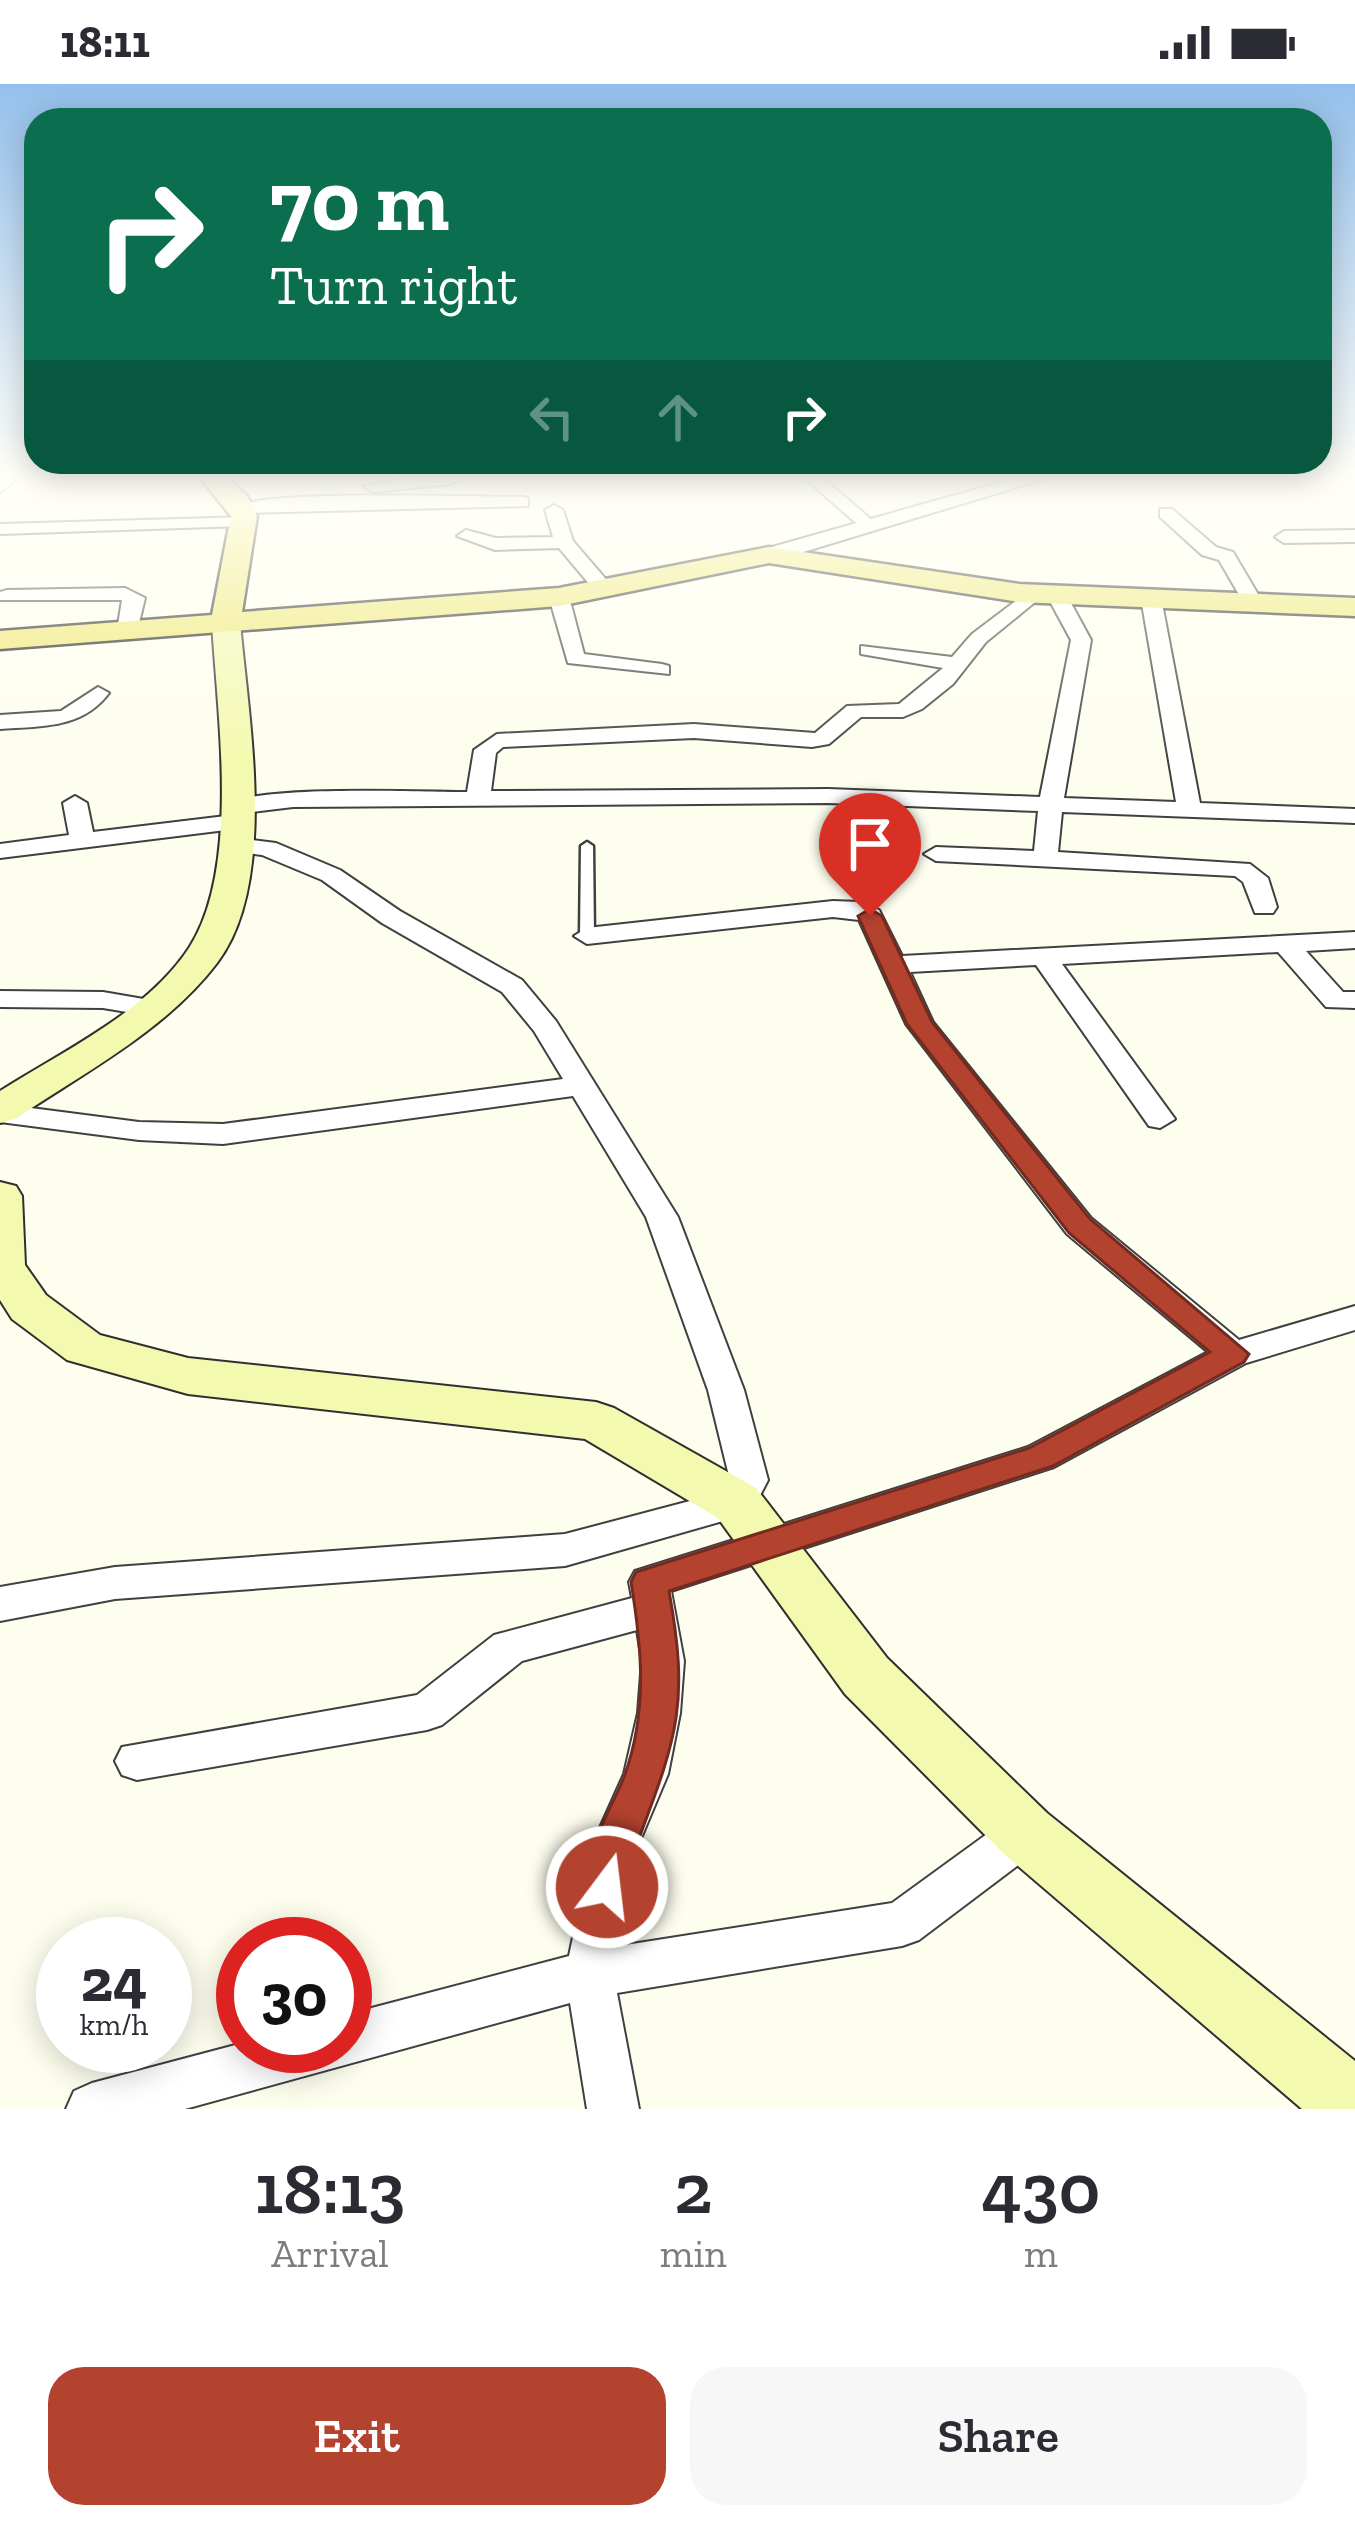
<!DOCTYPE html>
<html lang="en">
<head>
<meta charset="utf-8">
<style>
  body { margin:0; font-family:"Zilla Slab",serif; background:#f7f7f7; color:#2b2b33; height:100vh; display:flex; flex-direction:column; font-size:45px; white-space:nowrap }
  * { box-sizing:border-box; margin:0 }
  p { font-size:39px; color:#7c7c81 }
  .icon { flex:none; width:66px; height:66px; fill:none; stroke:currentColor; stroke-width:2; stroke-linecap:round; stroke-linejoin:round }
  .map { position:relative; height:2025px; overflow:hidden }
  .side { display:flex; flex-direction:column; background:#fff; flex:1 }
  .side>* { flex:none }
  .hud { position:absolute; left:24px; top:24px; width:1308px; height:366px; border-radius:36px; box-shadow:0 6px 30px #0003; background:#0b6e4f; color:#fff; overflow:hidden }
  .speed { position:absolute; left:36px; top:1833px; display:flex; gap:24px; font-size:60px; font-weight:700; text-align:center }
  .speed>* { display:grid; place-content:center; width:156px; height:156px; border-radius:50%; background:#fff; box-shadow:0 6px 30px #0003; line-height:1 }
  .speed small { font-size:30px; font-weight:400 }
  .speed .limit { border:18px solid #d22; background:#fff; color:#111 }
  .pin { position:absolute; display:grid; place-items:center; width:102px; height:102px; color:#fff; margin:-123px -51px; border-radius:50% 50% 50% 0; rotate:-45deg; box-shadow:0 0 12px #0007 }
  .pin .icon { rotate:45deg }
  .me { position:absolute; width:132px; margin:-66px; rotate:15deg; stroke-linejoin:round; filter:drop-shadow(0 0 9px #0008) }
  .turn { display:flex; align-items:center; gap:42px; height:252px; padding:0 48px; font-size:54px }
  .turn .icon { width:156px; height:156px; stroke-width:2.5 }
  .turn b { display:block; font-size:84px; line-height:102px }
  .lanes { display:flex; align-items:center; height:114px; padding:0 48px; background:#0003; justify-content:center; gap:60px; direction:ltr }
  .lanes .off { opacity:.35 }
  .eta { display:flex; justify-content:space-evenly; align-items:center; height:204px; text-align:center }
  .eta b { font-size:72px; font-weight:600; line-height:84px }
  .primary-button { display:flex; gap:24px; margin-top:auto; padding:24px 48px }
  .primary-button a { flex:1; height:138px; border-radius:36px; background:#b3422f; color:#fff; font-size:48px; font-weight:600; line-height:138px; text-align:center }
  .primary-button a+a { background:#f7f7f7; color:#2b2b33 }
  .status { display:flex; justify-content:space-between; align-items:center; height:84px; padding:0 60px; background:#fff; direction:ltr }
  .status svg { height:33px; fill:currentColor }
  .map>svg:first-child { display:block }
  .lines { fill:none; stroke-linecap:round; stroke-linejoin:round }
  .service-casing { stroke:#404040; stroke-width:5 }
  .minor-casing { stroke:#404040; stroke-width:4 }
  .tertiary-casing { stroke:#404040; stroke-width:4 }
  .secondary-casing { stroke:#2f2f2f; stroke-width:4 }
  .primary-casing { stroke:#1e1e1e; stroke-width:5 }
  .service { fill:#fff; fill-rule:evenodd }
  .minor { fill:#fff; fill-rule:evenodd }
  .tertiary { fill:#fff; fill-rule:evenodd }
  .secondary { fill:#f3f9ae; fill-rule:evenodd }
  .primary { fill:#eee76e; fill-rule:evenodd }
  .route { fill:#b3422f; stroke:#742b1f; stroke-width:3 }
</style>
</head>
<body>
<div class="status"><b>18:11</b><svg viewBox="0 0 49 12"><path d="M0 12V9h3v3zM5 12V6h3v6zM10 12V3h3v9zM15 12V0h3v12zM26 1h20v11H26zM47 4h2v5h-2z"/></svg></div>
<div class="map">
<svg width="1355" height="2025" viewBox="0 0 1355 2025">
  <rect width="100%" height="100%" fill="#fefeef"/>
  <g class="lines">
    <defs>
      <path id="service" d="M587,758L593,762L594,852L587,856L580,852L581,762Z"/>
      <g id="minor">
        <path d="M0,395H17L0,408Z"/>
        <path d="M401,395H459L450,400L373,408L364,403Z"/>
        <path d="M806,395H824L880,443L865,447Z"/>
        <path d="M522,413L528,414V422L241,429L232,424C260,405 474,413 522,413Z"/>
        <path d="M554,421L563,426L573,457L610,500V508H596L559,464L495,466L457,452L466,446L496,454L553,453L545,426Z"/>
        <path d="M1160,425H1172L1216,463L1233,468L1262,517L1259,521H1245L1219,476L1202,471L1160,433Z"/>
        <path d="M249,433L252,437L243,442L0,450V440Z"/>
        <path d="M1355,446V458L1284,459L1275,453L1284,447Z"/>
        <path d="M125,504L145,514L137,547L127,553L117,547L122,516H0V508L7,506Z"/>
        <path d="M1056,504L1066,510L1091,556L1064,714L1176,718L1141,514L1151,508L1161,514L1200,719L1355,725V739L1062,728L1058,768L1250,780L1268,794L1277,823L1273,829H1255L1243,798L1235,792L936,777L924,770L936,763L1034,767L1038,727L828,719L293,723L234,730L222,723C248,700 423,708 467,708L474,666L497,650L694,640L815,649L847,622L899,620L943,584L861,570V562L952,573L972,550L1033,504L1040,506V514L986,558L953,600L922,625L903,633H861L829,660L812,663L694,654L503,663L496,669L491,707L828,705L1040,713L1071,556L1046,510Z"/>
        <path d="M559,507L569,513L584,570L662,580L669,582V590L568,579L549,513Z"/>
        <path d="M98,603L109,609C82,645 41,642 0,645V631L61,627Z"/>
        <path d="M75,712L87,719L93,748L234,731L246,738L234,745L0,774V760L69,751L63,719Z"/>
        <path d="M235,754L276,759L340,786L400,827L522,896L556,937L678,1133L744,1306L768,1396L751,1429L565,1482L115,1515L0,1537V1503L115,1483L565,1450L724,1408L730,1396L708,1306L646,1133L573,1012L223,1060L139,1056L0,1038V1020L139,1038L223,1040L563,995L534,947L502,908L382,839L322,796L262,771L226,766L223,761Z"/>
        <path d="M833,817L860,818L879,826L902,872L1355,848V864L1306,867L1343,908H1355V924L1326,923L1278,868L1062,880L1175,1035L1160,1044L1149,1042L1036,881L910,888L933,938L1091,1134L1239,1256L1355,1222V1246L1246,1279L1054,1383L671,1507L684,1577L680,1629L668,1690L639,1759L619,1862L892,1819L1009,1734L1025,1728L1041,1734L1048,1749L1041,1764L919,1856L902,1862L617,1909L639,2025H587L570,1919L185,2025H66L74,2007L92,1999L243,1959L345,1962V1931L569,1872L593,1759L624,1690L638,1629L642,1577L637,1546L522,1577L442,1641L427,1646L137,1696L122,1691L115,1677L122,1663L417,1611L494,1551L632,1514L629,1498L635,1487L1028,1363L1208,1268L1067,1150L906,940L859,836L833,833L587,860L574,852L587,844Z"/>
        <path d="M0,907L103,908L161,918L165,924L151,932L103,924L0,923Z"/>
      </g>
      <path id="tertiary" d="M1012,395H1044L777,476H761L758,471L761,466Z"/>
      <g id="secondary">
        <path d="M226,530L240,538C248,633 279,798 217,879C165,947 85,988 15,1035L0,1039V1007C63,967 147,928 189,864C241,784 217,630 212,538Z"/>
        <path d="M0,1098L16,1102L22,1112L25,1181L46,1211L100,1251L188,1274L596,1318L614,1324L756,1404L887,1574L1047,1729L1355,1977V2025H1302L1003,1769L845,1610L718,1434L585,1355L188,1310L67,1276L12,1235L0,1216Z"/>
      </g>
      <path id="primary" d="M201,395H229L247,412L257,432L242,528L559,504L769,463L1019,500L1355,514V532L1019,518L769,479L559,522L0,565V547L212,531L231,432Z"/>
    </defs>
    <use href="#service" class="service-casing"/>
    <use href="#minor" class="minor-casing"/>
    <use href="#tertiary" class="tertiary-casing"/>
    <use href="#secondary" class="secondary-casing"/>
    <use href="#primary" class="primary-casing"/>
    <use href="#service" class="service"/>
    <use href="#minor" class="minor"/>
    <use href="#tertiary" class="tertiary"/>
    <use href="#secondary" class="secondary"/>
    <use href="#primary" class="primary"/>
  </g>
  <linearGradient id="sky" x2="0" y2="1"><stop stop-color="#94c0ec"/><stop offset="0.58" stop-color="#fffff8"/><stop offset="1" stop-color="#fffff8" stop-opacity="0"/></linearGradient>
  <rect width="1355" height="678" fill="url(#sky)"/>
  <path class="route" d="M870,825L882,832L932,938L1090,1135L1249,1270L1244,1278L1053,1382L669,1507C689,1617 678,1651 639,1754C631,1774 631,1796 622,1817L607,1823L592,1817C575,1779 610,1729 624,1693C648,1628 642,1565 631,1498L636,1488L1029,1364L1210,1268L1069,1149L907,940L858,832Z"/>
</svg>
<div class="speed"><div>24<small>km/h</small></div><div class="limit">30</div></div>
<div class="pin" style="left:870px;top:832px;background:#d93025"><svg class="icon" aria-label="arrive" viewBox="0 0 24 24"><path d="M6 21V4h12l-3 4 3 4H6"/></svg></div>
<svg class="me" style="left:607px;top:1803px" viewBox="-20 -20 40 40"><circle r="17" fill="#b3422f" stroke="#fff" stroke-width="3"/><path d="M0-11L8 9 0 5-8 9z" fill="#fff"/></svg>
<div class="hud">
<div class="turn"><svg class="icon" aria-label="right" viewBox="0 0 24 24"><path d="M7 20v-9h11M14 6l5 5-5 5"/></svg><div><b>70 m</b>Turn right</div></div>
<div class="lanes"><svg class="icon off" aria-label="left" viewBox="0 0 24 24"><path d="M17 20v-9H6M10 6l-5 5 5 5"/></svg><svg class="icon off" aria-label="ahead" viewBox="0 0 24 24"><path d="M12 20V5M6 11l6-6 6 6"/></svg><svg class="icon" aria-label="right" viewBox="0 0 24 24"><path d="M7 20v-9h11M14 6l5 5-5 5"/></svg></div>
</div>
</div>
<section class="side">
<div class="eta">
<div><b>18:13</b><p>Arrival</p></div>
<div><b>2</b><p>min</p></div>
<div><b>430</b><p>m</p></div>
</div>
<div class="primary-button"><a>Exit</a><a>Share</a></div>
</section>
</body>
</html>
